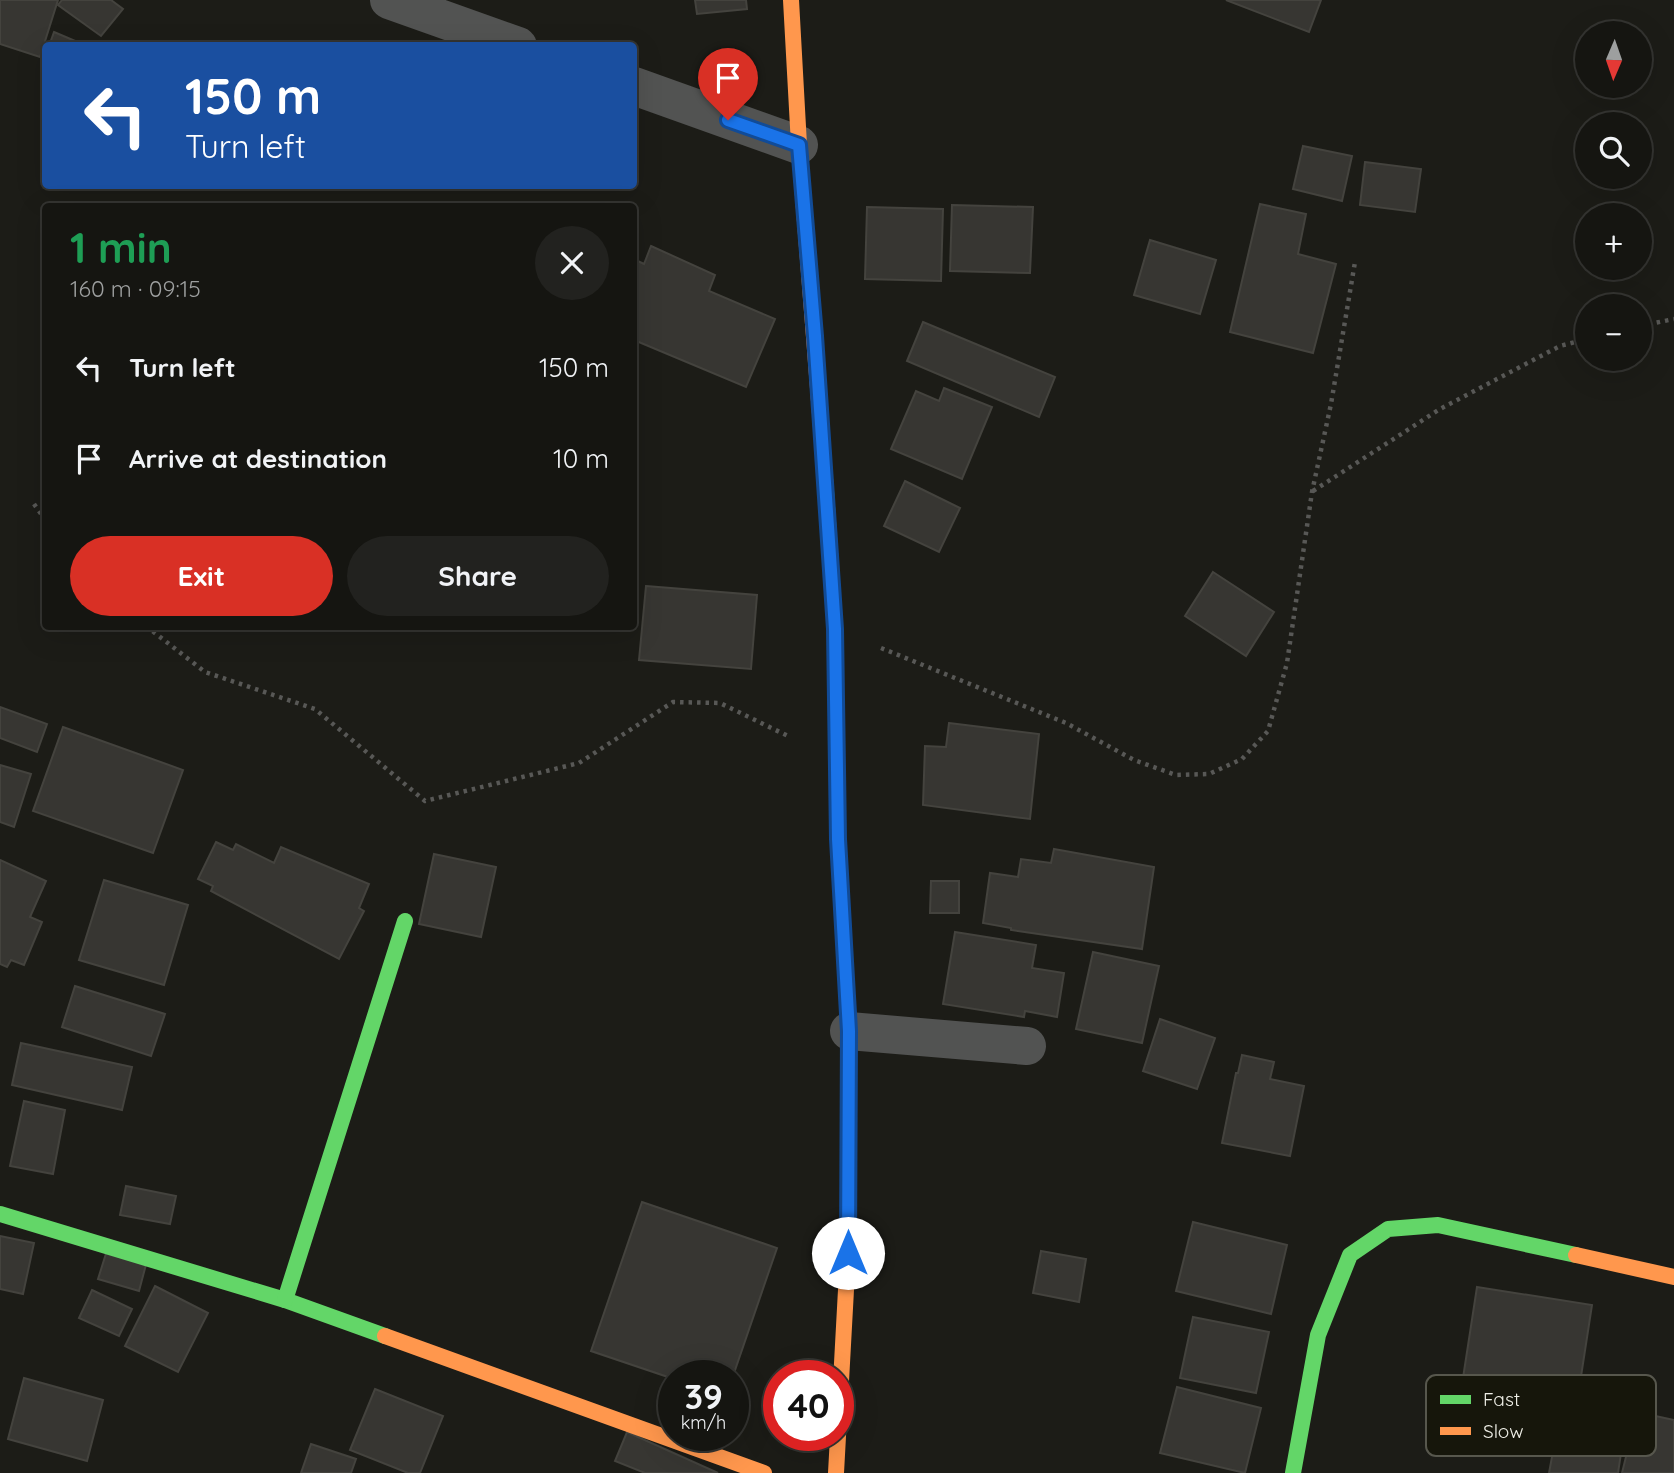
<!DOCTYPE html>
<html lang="en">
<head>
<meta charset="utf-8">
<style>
  body { margin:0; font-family:Quicksand,sans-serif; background:#22221f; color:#f1f3f6; height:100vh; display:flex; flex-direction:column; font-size:26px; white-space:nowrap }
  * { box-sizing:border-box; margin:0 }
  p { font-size:23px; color:#9d9f9f }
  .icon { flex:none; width:38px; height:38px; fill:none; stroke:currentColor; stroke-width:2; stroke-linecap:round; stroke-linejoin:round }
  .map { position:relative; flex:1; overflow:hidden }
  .drawer { position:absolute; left:42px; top:203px; width:595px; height:427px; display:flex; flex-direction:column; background:#151511; border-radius:7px; box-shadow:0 7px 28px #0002,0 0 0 2px #343431 }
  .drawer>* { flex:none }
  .hud { position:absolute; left:42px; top:42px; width:595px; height:147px; border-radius:7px; box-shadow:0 7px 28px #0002,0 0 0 2px #343431; background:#1a4fa0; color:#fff; overflow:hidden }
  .needle { width:46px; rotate:182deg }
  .tools { position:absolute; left:1575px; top:21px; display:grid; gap:14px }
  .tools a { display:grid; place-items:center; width:77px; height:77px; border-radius:50%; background:#151511; box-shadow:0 7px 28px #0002,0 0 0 2px #343431; font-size:35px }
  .speed { position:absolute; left:658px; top:1360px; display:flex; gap:14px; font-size:35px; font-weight:700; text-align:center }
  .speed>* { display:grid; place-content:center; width:91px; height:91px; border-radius:50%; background:#151511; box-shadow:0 7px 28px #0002,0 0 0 2px #343431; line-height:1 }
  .speed small { font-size:18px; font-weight:400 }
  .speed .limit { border:10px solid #d22; background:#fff; color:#111 }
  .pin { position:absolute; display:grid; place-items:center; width:60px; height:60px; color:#fff; margin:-72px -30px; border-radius:50% 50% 50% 0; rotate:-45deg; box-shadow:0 0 7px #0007 }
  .pin .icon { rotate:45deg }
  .me { position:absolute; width:77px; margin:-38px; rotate:0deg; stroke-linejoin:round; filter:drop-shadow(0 0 5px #0008) }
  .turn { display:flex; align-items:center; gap:24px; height:147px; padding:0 28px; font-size:32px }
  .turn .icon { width:91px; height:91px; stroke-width:2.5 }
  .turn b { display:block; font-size:49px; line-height:60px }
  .round { display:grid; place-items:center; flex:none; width:74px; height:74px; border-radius:37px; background:#22221f }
  .headline { display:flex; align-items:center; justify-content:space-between; height:119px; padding:0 28px }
  h1 { font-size:42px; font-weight:700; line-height:52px; color:#1e9e55 }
  .primary-button { display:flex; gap:14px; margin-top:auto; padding:14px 28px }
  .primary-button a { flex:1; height:80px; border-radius:42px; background:#d93025; color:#fff; font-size:28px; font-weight:700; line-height:80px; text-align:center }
  .primary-button a+a { background:#22221f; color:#f1f3f6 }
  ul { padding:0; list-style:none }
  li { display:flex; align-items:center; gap:21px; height:91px; padding:0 28px }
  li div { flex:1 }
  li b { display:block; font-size:26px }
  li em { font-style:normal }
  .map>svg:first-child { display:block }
  .building { fill:#373632; stroke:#44433e; stroke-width:2 }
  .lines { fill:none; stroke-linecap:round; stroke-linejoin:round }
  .path { stroke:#585856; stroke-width:4.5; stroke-dasharray:3.5 5; stroke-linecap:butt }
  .street { stroke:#525352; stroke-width:38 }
  .fast { stroke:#63d668; stroke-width:16 }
  .slow { stroke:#ff974d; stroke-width:16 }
  .route-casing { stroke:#114b97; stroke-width:18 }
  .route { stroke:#1a73e8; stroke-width:12 }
  .key { fill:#16160b; stroke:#57574d; stroke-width:2 }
  .key-label { font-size:19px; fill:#f0f0e8 }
</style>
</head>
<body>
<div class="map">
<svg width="1674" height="1473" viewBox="0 0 1674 1473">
  <rect width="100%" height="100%" fill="#1c1c17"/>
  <g class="building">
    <path d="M0,0H58L40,57L0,44Z"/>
    <path d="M62,0H111L123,9L101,36L58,5Z"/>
    <path d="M695,0H746L747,9L697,14Z"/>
    <path d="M1226,0H1321L1309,32Z"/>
    <path d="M54,32L87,46H49Z"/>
    <path d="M1303,146L1352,156L1342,201L1293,189Z"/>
    <path d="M1365,162L1421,169L1415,212L1360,205Z"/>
    <path d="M1260,204L1306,214L1298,254L1336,264L1313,353L1230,332Z"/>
    <path d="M952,205L1033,207L1030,273L950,271Z"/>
    <path d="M867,207L943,209L941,281L865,279Z"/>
    <path d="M1150,240L1216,260L1200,314L1134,295Z"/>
    <path d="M651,246L715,275L709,291L775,319L746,387L634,340V259L644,264Z"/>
    <path d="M923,322L1055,377L1039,417L907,361Z"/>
    <path d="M944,388L992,407L962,479L891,449L916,391L939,401Z"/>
    <path d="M905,481L960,508L939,552L884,526Z"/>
    <path d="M1213,572L1274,612L1246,656L1185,616Z"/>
    <path d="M646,586L757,595L751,669L639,660Z"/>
    <path d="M0,707L47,724L37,752L0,738Z"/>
    <path d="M949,723L1039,734L1030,819L923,805L925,746L946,747Z"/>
    <path d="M63,727L183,770L153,853L33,811Z"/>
    <path d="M0,765L31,774L14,827L0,822Z"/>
    <path d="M216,842L233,850L236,844L274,863L281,847L369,884L359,908L364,911L339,959L211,891L213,886L198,879Z"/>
    <path d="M1054,849L1154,867L1142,949L1011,930V928L983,923L990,873L1018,877L1021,859L1051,863Z"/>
    <path d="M434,854L496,867L481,937L419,924Z"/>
    <path d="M0,860L46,881L30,917L42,922L24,965L11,960L7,967L0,964Z"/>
    <path d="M104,880L188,905L164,985L79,960Z"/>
    <path d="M931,881H959V913H930Z"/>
    <path d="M955,932L1036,945L1032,968L1064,973L1057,1017L1025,1011L1024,1017L943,1004Z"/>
    <path d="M1093,952L1159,966L1142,1043L1076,1029Z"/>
    <path d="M75,986L165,1014L151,1056L62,1027Z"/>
    <path d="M1160,1019L1215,1038L1197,1089L1143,1071Z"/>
    <path d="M21,1043L132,1067L122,1110L12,1085Z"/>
    <path d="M1242,1055L1274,1062L1270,1079L1304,1086L1290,1156L1222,1143L1236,1073H1238Z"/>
    <path d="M24,1101L65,1110L53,1174L10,1166Z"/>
    <path d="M126,1186L176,1196L170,1224L120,1215Z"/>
    <path d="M642,1202L777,1248L733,1376H674V1379L591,1351Z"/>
    <path d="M1193,1222L1287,1245L1271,1314L1176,1291Z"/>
    <path d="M0,1236L34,1243L23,1294L0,1289Z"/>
    <path d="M109,1244L148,1257L139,1291L98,1279Z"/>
    <path d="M1041,1251L1086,1259L1079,1302L1033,1293Z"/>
    <path d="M155,1286L208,1313L178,1372L125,1346Z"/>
    <path d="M1477,1287L1592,1305L1578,1396L1463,1378Z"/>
    <path d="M92,1290L132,1309L119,1336L79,1318Z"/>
    <path d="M1193,1317L1269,1332L1256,1393L1180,1378Z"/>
    <path d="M24,1378L103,1400L87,1461L8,1439Z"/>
    <path d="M1177,1387L1261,1408L1245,1473L1160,1453Z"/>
    <path d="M375,1389L443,1416L420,1473H408L350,1450Z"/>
    <path d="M1562,1403L1627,1414L1618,1473H1549Z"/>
    <path d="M1637,1412L1674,1420V1473H1622Z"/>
    <path d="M627,1432L718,1473H645L615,1461Z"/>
    <path d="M311,1444L356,1459L351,1473H301Z"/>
  </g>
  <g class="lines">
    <g class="path">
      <path d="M1640,326L1674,319"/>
      <path d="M1313,491L1440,409L1560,346L1587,339"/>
      <path d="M34,504L46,521"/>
      <path d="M146,626L205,672L315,709L425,801L579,763L673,702L720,703L790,737"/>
      <path d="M881,648L1066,723L1134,760L1176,775L1209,774L1242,759L1268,731L1287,663L1312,492L1331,404L1355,262"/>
    </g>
    <g class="street">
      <path d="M389,0L518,46"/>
      <path d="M634,86L799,145"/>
      <path d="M849,1031L1027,1046"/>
    </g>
    <g class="fast">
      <path d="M826,491L835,629L838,839L842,907"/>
      <path d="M0,1214L285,1300L385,1336"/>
      <path d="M285,1300L405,921"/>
      <path d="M1293,1473L1318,1335L1350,1255L1388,1229L1438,1225L1576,1255"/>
    </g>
    <g class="slow">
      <path d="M791,0L799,145L826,491"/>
      <path d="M1576,1255L1674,1277"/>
      <path d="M385,1336L764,1473"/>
      <path d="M836,1473L848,1253L849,1031L842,907"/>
    </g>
  </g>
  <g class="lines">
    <defs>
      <path id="route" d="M728,120L799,145L815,336L835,629L838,839L849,1031L848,1253"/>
    </defs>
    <use href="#route" class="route-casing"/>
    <use href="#route" class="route"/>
  </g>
  <rect x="1426" y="1375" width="230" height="81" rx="10" class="key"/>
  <rect x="1440" y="1395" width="31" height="9" fill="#63d668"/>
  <rect x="1440" y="1427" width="31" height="8" fill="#ff974d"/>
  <g class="key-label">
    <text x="1483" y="1406">Fast</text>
    <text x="1483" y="1438">Slow</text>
  </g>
</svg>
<div class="tools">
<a><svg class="needle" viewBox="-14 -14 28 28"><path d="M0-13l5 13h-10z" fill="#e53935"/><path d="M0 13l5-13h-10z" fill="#9d9f9f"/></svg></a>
<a><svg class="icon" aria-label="search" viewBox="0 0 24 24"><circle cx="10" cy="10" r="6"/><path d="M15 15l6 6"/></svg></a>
<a>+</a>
<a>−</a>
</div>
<div class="speed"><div>39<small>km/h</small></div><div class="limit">40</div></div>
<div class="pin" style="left:728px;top:120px;background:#d93025"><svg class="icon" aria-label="arrive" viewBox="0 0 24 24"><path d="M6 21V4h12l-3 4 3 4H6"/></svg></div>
<svg class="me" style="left:848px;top:1253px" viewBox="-20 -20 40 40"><circle r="19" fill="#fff"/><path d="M0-13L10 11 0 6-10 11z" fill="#1a73e8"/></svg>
<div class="hud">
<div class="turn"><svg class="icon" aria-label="left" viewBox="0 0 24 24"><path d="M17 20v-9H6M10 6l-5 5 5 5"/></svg><div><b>150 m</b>Turn left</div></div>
</div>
<section class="drawer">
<div class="headline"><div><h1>1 min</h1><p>160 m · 09:15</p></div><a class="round"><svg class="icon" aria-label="close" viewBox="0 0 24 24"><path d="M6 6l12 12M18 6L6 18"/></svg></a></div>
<ul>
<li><svg class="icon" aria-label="left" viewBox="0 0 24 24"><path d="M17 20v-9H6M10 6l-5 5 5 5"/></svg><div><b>Turn left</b></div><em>150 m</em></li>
<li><svg class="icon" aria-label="arrive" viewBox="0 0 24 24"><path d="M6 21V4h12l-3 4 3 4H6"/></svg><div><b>Arrive at destination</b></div><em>10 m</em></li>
</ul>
<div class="primary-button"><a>Exit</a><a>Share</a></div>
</section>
</div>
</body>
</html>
